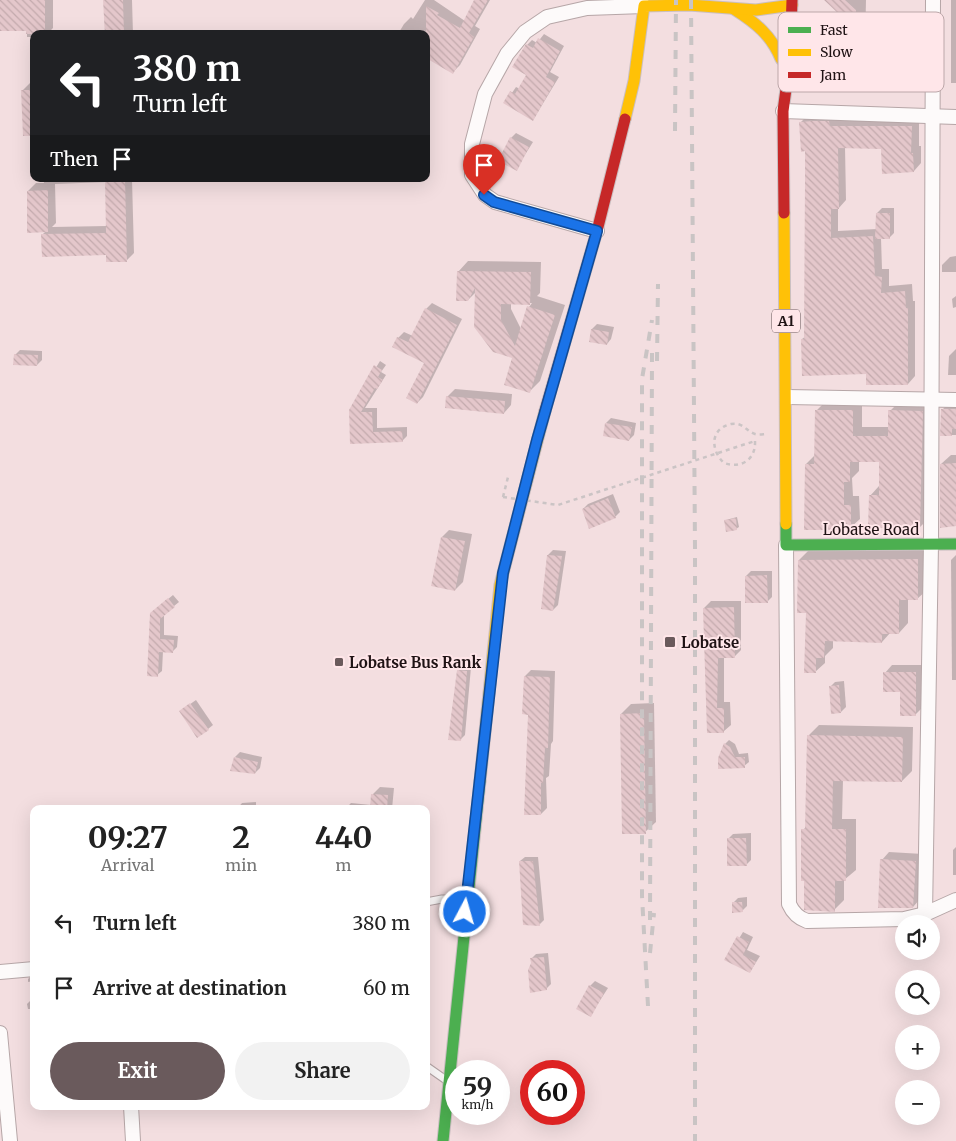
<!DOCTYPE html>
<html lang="en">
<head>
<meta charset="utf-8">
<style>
  body { margin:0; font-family:Merriweather,serif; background:#f2f2f2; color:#222; height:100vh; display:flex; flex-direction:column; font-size:19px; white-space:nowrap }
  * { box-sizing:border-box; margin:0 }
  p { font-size:16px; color:#767676 }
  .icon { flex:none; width:28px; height:28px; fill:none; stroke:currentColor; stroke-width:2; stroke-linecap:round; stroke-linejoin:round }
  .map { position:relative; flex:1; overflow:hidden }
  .panel { position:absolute; left:30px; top:805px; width:400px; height:305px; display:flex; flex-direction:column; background:#fff; border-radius:10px; box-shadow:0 5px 20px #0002 }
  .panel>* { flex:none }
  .guide { position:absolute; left:30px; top:30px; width:400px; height:152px; border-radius:10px; box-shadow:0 5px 20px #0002; background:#202124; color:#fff; overflow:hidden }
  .fabs { position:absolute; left:895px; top:915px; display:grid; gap:10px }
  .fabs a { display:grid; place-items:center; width:45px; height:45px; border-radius:50%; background:#fff; box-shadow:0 5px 20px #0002; font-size:25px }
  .speed { position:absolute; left:445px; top:1060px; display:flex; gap:10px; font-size:25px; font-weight:700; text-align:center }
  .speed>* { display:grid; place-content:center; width:65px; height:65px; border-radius:50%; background:#fff; box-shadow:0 5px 20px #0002; line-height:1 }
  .speed small { font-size:12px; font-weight:400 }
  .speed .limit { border:8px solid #d22; background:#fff; color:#111 }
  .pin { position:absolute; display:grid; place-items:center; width:42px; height:42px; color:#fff; margin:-51px -21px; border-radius:50% 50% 50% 0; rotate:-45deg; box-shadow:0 0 5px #0007 }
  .pin .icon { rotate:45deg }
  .me { position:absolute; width:55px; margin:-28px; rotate:6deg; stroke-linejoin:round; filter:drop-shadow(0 0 4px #0008) }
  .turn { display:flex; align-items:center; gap:18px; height:105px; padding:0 20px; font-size:22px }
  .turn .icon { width:65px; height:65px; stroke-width:2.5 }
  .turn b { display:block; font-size:35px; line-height:42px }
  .then { display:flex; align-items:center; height:48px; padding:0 20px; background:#0003; gap:10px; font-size:19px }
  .eta { display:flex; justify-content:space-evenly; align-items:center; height:85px; text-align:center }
  .eta b { font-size:30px; font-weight:700; line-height:35px }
  .button { display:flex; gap:10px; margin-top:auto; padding:10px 20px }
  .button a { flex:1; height:58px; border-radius:30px; background:#6a5a5c; color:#fff; font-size:20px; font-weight:700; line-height:58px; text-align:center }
  .button a+a { background:#f2f2f2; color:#222 }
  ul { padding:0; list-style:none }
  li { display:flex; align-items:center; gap:15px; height:65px; padding:0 20px }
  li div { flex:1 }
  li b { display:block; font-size:19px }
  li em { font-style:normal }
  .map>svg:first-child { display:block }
  .shadow { fill:#0003; fill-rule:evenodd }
  .building { fill:url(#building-back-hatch) }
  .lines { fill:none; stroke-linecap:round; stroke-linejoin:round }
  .lane-casing { stroke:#b6a6a7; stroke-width:9 }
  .street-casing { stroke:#b6a6a7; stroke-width:16 }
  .fast-casing { stroke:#cabfc1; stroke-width:13 }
  .slow-casing { stroke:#cabfc1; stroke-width:13 }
  .jam-casing { stroke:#cabfc1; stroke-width:13 }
  .path { stroke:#cbc4c5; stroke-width:2.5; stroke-dasharray:4 4; stroke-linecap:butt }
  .lane { stroke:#fdfafa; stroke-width:7 }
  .street { stroke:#fdfafa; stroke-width:14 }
  .fast { stroke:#4caf50; stroke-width:11 }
  .slow { stroke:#ffc107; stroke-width:11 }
  .jam { stroke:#c62828; stroke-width:11 }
  .rail { stroke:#c9c4c4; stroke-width:4; stroke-dasharray:9 9; stroke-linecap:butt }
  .path-bridge { stroke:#cbc4c5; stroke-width:2.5; stroke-dasharray:4 4; stroke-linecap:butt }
  .route-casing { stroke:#114b97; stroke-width:12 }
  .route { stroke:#1a73e8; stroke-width:9 }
  .poi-dot { fill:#6a5a5c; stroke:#ffe6e9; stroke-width:2 }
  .labels { text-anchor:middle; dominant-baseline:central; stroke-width:4; stroke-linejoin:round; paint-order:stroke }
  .shield { fill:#ffe6e9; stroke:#635255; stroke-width:1 }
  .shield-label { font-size:14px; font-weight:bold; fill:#201315 }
  .street-label { font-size:15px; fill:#201315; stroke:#ffe6e9 }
  .poi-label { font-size:15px; font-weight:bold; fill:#201315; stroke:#ffe6e9; text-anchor:start }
  .key { fill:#ffe6e9; stroke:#bca7a9; stroke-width:1 }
  .key-label { font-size:14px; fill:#201315 }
</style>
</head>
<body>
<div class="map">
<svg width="956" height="1141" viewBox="0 0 956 1141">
  <defs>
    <pattern id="building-back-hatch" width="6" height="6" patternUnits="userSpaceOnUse" patternTransform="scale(1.25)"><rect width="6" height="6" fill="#e4c7cb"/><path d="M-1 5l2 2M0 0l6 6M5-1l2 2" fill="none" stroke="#c3aaad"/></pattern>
  </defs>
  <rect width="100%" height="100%" fill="#f3dee0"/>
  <g class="shadow">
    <path d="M0,0H53V28L50,31L105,30L104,0H132L133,34H34V37H27V29L0,30Z"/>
    <path d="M425,0H434L465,21L475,0H490L475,26L480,29L460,65L453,72L426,34H398L404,24L411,17L413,19Z"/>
    <path d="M826,0H866L865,47L885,46V78L876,88L833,77L822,35L832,25H842V16Z"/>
    <rect x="951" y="0" width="5" height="83"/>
    <path d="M544,34L564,46L550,72L559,77L533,120L505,103L516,87L520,89L528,74L527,45L532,40L537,43Z"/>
    <path d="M30,83H34V134L22,91Z"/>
    <path d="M808,115L919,119V146H921V163L914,171L882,147H845L846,200L838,209V231L877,229V213L882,208H894V233L889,238H881L882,269H889V286L912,284L913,301H915V376L908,384L867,373L802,339L806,336V150L800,123Z"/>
    <path d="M516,133L533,142L516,169L511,138Z"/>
    <path d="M43,179H132L134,253L127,260L42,235L46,231L28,191L36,183H44ZM107,182V226L52,227L56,223L55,184Z"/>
    <path d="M956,256V272H942V265L950,257Z"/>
    <path d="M468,261L541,262L540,293L537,296L565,305L540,381L529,392L514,358L476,292L468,300L458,272ZM511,303H532L529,307L521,329L511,309Z"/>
    <path d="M956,296V307L953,308L952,299Z"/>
    <path d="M432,303L462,319L423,397L417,403L426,363L398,338L404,332L413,336L426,309Z"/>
    <path d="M597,324L614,327L611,339L607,344L590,341L592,329Z"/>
    <path d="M956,349V375H948L949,356Z"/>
    <path d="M20,350L42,351V360L37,365L15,355Z"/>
    <path d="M380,361L386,365L381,372L386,375L365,408H377V428L407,427V436L402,441L351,443L350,410Z"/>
    <path d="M455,389L512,394L511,405L504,413L447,397Z"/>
    <path d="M826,401H862V427H889L890,411L899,402H931L929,518L920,527L870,496L879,486L881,461L859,460V471L852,478L853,496H859L860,519L850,528L806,464L815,455L817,410Z"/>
    <path d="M950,402H956V435H941L942,410Z"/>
    <path d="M611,418L636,423L634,435L629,440L606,423Z"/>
    <path d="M951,455H956V526L941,464Z"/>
    <path d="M613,494L620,512L615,517L583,509L588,504Z"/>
    <path d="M737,517L739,527L736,529L726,520Z"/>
    <path d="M449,530L472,534L463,582L455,590L442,537Z"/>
    <path d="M553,550L566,551L558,605L553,610L548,555Z"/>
    <path d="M927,550V590L917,599H908V623L899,633H890L882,642L833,640V648L825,656V663L815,672L799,560L808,551Z"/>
    <path d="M956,555V680H952L951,560Z"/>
    <path d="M751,571H772V597L767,602L746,576Z"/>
    <path d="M173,595L179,602L164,614V635L178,636L177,647L172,652L163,651L162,671L157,675L156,609Z"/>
    <path d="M711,601H741V650L734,657H724V702H730L731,725L724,731L708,732L704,608Z"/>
    <path d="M892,665H923V707L915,715L901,691L885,673Z"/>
    <path d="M463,666L471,667L465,735L460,740L458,671Z"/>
    <path d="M531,670L555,671L553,741L551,744L549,776L546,778L547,808L541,814L525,676Z"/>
    <path d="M844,681L846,707L841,712L830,687L835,682Z"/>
    <path d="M196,700L213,725L208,729L186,707Z"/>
    <path d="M654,703L656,822L645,832L621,714L631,704Z"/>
    <path d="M819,725L913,727L912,771L902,781L843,780L842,819H856V870L844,880V900L834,910L806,909L803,830L807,826L809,735Z"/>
    <path d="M729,740L735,744L739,754L748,753L749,762L744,766L719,767L725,744Z"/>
    <path d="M240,752L262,757L260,768L255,773L235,757Z"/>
    <path d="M380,787L394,788L392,809H345L351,803L371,805L373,794Z"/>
    <path d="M256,802V809H237L242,803Z"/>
    <path d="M751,833V860L746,865L728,839L733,834Z"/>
    <path d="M956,847V875H953V850Z"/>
    <path d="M889,852L923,854L920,899L913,907L882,860Z"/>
    <path d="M525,857H538L544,920L539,925L520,861Z"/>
    <path d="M747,897V906L742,911L733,903L738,898Z"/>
    <path d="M743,932L753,937L747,950L760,956L750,972L726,960Z"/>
    <path d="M548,953L551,984L546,989L532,958L536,954Z"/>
    <path d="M33,974L34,981L28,982V979Z"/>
    <path d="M595,981L608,988L590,1016V986Z"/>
    <path d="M31,1000H34L30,1002V1004H34V1009H28L27,1004Z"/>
  </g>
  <g class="building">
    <path d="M0,0H45V34H26V31H0Z"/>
    <path d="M103,0H123L124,34H105Z"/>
    <path d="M474,0H488L469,33L474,37L453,74L426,58V6L439,13L437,15L460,28Z"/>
    <path d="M824,0H845L856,10V56L876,55V89L832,90V79H821V34H840L841,16Z"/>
    <path d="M538,38L560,51L546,77L555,82L533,121L503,103L510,91L515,94L526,75L512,67L526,44L533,48Z"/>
    <path d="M21,90H34V136H23Z"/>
    <path d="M813,121H829L830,126H912L911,153H913L914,172L882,174L881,149L838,148L839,209H831V238L873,236L875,276L882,277L881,293L905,291L906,308H908V385H866V374L802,376L801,339H804L805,182V151L801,152L799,122Z"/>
    <path d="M510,137L529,147L517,171L498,161Z"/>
    <path d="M105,179H125L127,262H106V255L42,257L41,234L106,233Z"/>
    <path d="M48,190V232L27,233V191Z"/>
    <path d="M876,213H890V239H875Z"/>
    <path d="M457,271L531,272L530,305L501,304V320L515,346L527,306L555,315L530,393L504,385L512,358L493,352L474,327L475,288L468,301H456Z"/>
    <path d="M425,308L457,325L417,404L406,398L424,363L392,347L397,337L408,342Z"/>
    <path d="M591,329L609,332L607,345L589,342Z"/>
    <path d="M14,354L38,355L37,366L13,365Z"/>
    <path d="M374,365L382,370L378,377L383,380L377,389L375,388L361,412H372L373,432L402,431L403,442L350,444L349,410Z"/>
    <path d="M446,396L505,401L504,414L445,408Z"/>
    <path d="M941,409H956V429H952V436H940Z"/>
    <path d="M815,410H853V436H888V410L923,411L920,528H868L869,495H879V462H850V482H844V505H851V530H804L805,464H814Z"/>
    <path d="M605,423L632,427L629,441L603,436Z"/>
    <path d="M956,463V526L940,528V464Z"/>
    <path d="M608,498L616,518L589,529L582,509Z"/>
    <path d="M736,518L737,530L726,532L724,520Z"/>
    <path d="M441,537L465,541L455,591L431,586Z"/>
    <path d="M547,555L562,556L553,611L541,609Z"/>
    <path d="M918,559V600H899V634H882V643L825,641L824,658H816V673H804L806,613H797L798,560Z"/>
    <path d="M767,575L768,603H745V576Z"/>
    <path d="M168,598L175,607L160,619V639L174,640L173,653L159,652L158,677L147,676L150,613Z"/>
    <path d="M734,607L735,658H718L717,708H724V733H707L703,608Z"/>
    <path d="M457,670L467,671L461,741L448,740Z"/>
    <path d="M883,672H916V716H900V692H883Z"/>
    <path d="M524,676L550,677L548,748H545L543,783H541V815H524L528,715L522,714Z"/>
    <path d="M839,685L841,713L831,714L829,686Z"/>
    <path d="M190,703L209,730L197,738L179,711Z"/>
    <path d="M644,713L646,834H622L620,714Z"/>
    <path d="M807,735L903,737L902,782L833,781L832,829H846V881H835V912L804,910V881H801V829H805Z"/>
    <path d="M724,743L730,747L735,757H745V768L718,769V758Z"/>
    <path d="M234,757L258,762L255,774L230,771Z"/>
    <path d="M371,794L388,795L387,809H370Z"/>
    <path d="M727,838H746L747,866H727Z"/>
    <path d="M880,859L916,861L913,908H878Z"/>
    <path d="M519,861H533L540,926L523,925Z"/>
    <path d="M732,902H742L743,912L732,913Z"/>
    <path d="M737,936L749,942L743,955L756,962L750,973L724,960Z"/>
    <path d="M544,957L547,990L530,993L528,970L531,963L530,958Z"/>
    <path d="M589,985L604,993L591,1017L576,1009Z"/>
  </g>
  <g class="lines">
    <defs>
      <g id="lane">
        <path d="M426,902L442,899H466"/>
        <path d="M426,1066L446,1080"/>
      </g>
      <g id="street">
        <path d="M783,111L956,117"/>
        <path d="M597,231L495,202L485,195L472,175V144L485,94L507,54L525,32L547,17L587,8L644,6"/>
        <path d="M787,397L956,400"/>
        <path d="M786,545L789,904C793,913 798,918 807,921L904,919L925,914L956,900"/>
        <path d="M925,914L931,544L933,0"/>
        <path d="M0,972L34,969"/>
        <path d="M0,1033L10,1141"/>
        <path d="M131,1106L133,1141"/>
      </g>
      <g id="fast">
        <path d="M786,524V545L956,544"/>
        <path d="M443,1141L480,781"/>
      </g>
      <g id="slow">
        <path d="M734,9C756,23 771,35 781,59"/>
        <path d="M625,119L634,81L644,6L689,5L756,10L792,5"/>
        <path d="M784,213L786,524"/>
        <path d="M480,781L500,585L545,411"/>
      </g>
      <g id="jam">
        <path d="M784,213L783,111L790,60L792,0"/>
        <path d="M545,411L597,231L625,119"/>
      </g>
    </defs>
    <use href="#lane" class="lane-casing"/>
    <use href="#street" class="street-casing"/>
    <use href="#fast" class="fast-casing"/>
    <use href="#slow" class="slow-casing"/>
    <use href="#jam" class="jam-casing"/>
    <g class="path">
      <path d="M755,441C756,459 742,469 724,463C711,451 709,429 731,424C743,422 746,431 755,434C758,435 764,434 767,434"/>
      <path d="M503,497L508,477H511"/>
    </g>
    <use href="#lane" class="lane"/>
    <use href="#street" class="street"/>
    <use href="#fast" class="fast"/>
    <use href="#slow" class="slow"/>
    <use href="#jam" class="jam"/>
    <g class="rail">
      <path d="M691,0L695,549V1141"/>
      <path d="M675,131L676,0"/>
      <path d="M657,361L658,284"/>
      <path d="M650,920L652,353"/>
      <path d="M650,953L654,913"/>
      <path d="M648,1006L642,896V379L652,320"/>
    </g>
    <path class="path-bridge" d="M503,497L558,505L755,441"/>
  </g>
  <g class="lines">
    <defs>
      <path id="route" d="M465,912L503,573L537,440L597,231L494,202L484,195"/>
    </defs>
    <use href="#route" class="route-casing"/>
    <use href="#route" class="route"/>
  </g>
  <g class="poi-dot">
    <rect x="664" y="636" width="12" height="12" rx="2.5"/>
    <rect x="334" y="657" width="10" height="10" rx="2.5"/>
  </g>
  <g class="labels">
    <rect class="shield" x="772" y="309.5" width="28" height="23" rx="4"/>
    <g class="shield-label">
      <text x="786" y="321">A1</text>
    </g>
    <g class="street-label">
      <text x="871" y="529">Lobatse Road</text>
    </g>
    <g class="poi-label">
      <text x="681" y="642">Lobatse</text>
      <text x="349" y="662">Lobatse Bus Rank</text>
    </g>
  </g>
  <rect x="778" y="12" width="166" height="80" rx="8" class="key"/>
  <rect x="788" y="27" width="23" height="6" fill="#4caf50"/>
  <rect x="788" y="49" width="23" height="7" fill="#ffc107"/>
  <rect x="788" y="72" width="23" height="6" fill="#c62828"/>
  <g class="key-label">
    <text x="820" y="35">Fast</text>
    <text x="820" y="57">Slow</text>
    <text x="820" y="80">Jam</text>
  </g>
</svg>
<div class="fabs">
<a><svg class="icon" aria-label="sound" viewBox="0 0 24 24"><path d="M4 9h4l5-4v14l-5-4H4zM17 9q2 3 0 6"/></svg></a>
<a><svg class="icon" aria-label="search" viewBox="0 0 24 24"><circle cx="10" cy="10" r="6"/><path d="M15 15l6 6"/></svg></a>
<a>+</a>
<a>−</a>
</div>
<div class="speed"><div>59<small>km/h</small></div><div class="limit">60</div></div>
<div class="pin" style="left:484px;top:195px;background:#d93025"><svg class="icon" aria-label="arrive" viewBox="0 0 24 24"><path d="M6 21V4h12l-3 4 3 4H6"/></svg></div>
<svg class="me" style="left:465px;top:912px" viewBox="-20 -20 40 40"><circle r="17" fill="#1a73e8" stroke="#fff" stroke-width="3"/><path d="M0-11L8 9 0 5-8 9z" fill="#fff"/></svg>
<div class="guide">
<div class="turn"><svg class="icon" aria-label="left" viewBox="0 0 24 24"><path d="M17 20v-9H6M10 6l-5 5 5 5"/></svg><div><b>380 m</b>Turn left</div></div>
<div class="then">Then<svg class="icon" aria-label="arrive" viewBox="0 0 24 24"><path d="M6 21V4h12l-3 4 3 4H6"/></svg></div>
</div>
<section class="panel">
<div class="eta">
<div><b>09:27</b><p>Arrival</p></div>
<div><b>2</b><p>min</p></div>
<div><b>440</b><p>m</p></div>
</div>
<ul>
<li><svg class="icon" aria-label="left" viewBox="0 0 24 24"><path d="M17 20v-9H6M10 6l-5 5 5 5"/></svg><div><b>Turn left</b></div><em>380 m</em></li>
<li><svg class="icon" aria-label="arrive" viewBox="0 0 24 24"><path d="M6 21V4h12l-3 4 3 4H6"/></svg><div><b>Arrive at destination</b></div><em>60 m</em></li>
</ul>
<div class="button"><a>Exit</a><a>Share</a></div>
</section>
</div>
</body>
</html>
